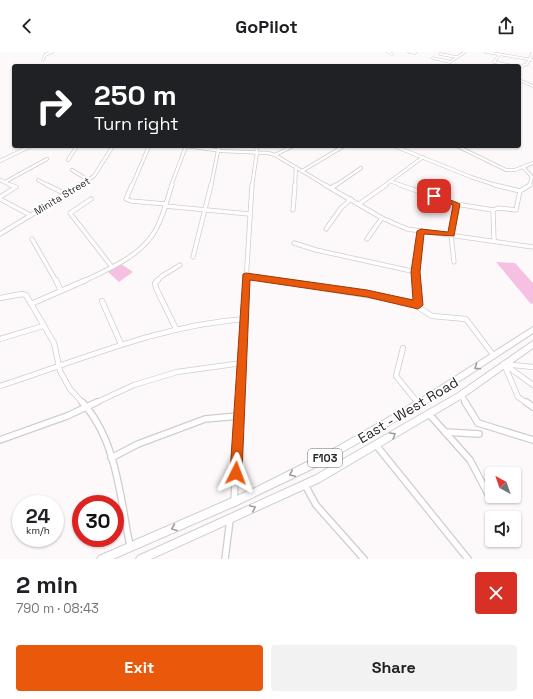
<!DOCTYPE html>
<html lang="en">
<head>
<meta charset="utf-8">
<style>
  body { margin:0; font-family:"Space Grotesk",sans-serif; background:#f2f2f2; color:#202124; height:100vh; display:flex; flex-direction:column; font-size:15px; white-space:nowrap }
  * { box-sizing:border-box; margin:0 }
  p { font-size:13px; color:#757577 }
  .icon { flex:none; width:22px; height:22px; fill:none; stroke:currentColor; stroke-width:2; stroke-linecap:round; stroke-linejoin:round }
  .map { position:relative; height:507px; overflow:hidden }
  .side { display:flex; flex-direction:column; background:#fff; flex:1 }
  .side>* { flex:none }
  .guide { position:absolute; left:12px; top:12px; width:509px; height:84px; border-radius:4px; box-shadow:0 1px 3px #0004; background:#202124; color:#fff; overflow:hidden }
  .needle { width:26px; rotate:320deg }
  .controls { position:absolute; left:485px; top:415px; display:grid; gap:8px }
  .controls a { display:grid; place-items:center; width:36px; height:36px; border-radius:4px; background:#fff; box-shadow:0 1px 3px #0004; font-size:20px }
  .speed { position:absolute; left:12px; top:443px; display:flex; gap:8px; font-size:20px; font-weight:700; text-align:center }
  .speed>* { display:grid; place-content:center; width:52px; height:52px; border-radius:50%; background:#fff; box-shadow:0 1px 3px #0004; line-height:1 }
  .speed small { font-size:10px; font-weight:400 }
  .speed .limit { border:6px solid #d22; background:#fff; color:#111 }
  .pin { position:absolute; display:grid; place-items:center; width:34px; height:34px; color:#fff; margin:-17px; border-radius:8px; box-shadow:0 2px 6px #0006 }
  .me { position:absolute; width:44px; margin:-22px; rotate:3deg; stroke-linejoin:round; filter:drop-shadow(0 0 3px #0008) }
  .turn { display:flex; align-items:center; gap:14px; height:84px; padding:0 16px; font-size:18px }
  .turn .icon { width:52px; height:52px; stroke-width:2.5 }
  .turn b { display:block; font-size:28px; line-height:34px }
  .round { display:grid; place-items:center; flex:none; width:42px; height:42px; border-radius:4px; background:#f2f2f2 }
  .head { display:flex; align-items:center; justify-content:space-between; height:68px; padding:0 16px }
  h1 { font-size:24px; font-weight:600; line-height:30px }
  .action { display:flex; gap:8px; margin-top:auto; padding:8px 16px }
  .action a { flex:1; height:46px; border-radius:4px; background:#ea580c; color:#fff; font-size:16px; font-weight:600; line-height:46px; text-align:center }
  .action a+a { background:#f2f2f2; color:#202124 }
  header { display:flex; justify-content:space-between; align-items:center; height:52px; padding:0 16px; background:#fff; font-size:18px; font-weight:600 }
  .map>svg:first-child { display:block }
  .green { fill:#f6c0e3 }
  .lines { fill:none; stroke-linecap:round; stroke-linejoin:round }
  .minor-far4-casing { stroke:#d1cdcf; stroke-width:3 }
  .minor-far3-casing { stroke:#d1cdcf; stroke-width:4 }
  .minor-far2-casing { stroke:#d1cdcf; stroke-width:5 }
  .minor-far1-casing { stroke:#d1cdcf; stroke-width:6 }
  .minor-casing { stroke:#d1cdcf; stroke-width:8 }
  .primary-casing { stroke:#d1cdcf; stroke-width:2 }
  .minor-far4 { stroke:#fff; stroke-width:2 }
  .minor-far3 { stroke:#fff; stroke-width:2.5 }
  .minor-far2 { stroke:#fff; stroke-width:3.5 }
  .minor-far1 { stroke:#fff; stroke-width:4.5 }
  .minor { stroke:#fff; stroke-width:5.5 }
  .primary { fill:#fff; fill-rule:evenodd }
  .oneway { stroke:#9f9e9f }
  .route { fill:#ea580c; stroke:#983908 }
  .labels { text-anchor:middle; dominant-baseline:central; stroke-width:3.5; stroke-linejoin:round; paint-order:stroke }
  .far-street-label { font-size:10px; fill:#292829; stroke:#fff }
  .shield { fill:#fff; stroke:#696869; stroke-width:1 }
  .shield-label { font-size:11px; font-weight:bold; fill:#292829 }
  .near-street-label { font-size:14px; fill:#292829; stroke:#fff }
</style>
</head>
<body>
<header><svg class="icon" aria-label="back" viewBox="0 0 24 24"><path d="M15 5l-7 7 7 7"/></svg>GoPilot<svg class="icon" aria-label="share" viewBox="0 0 24 24"><path d="M12 15V3M7 8l5-5 5 5M5 13v7h14v-7"/></svg></header>
<div class="map">
<svg width="533" height="507" viewBox="0 0 533 507">
  <rect width="100%" height="100%" fill="#fdf9fb"/>
  <g class="green">
    <path d="M496,210L515,211L533,231V251L531,252Z"/>
    <path d="M121,212L133,220L119,230L108,220Z"/>
  </g>
  <g class="lines">
    <defs>
      <g id="minor-far4">
        <path d="M388,0L392,2"/>
        <path d="M409,0L415,1"/>
        <path d="M486,0L533,8"/>
        <path d="M440,2L456,5"/>
        <path d="M499,3L494,10L513,14"/>
        <path d="M433,6L450,10L465,0"/>
        <path d="M43,8L45,3L52,0"/>
        <path d="M519,15L527,12L533,0"/>
        <path d="M519,28L533,34"/>
      </g>
      <g id="minor-far3">
        <path d="M187,94L222,99L268,101L275,103L327,134"/>
        <path d="M394,94L471,125L498,134"/>
        <path d="M457,94L506,118H515L533,111"/>
        <path d="M275,103L293,94"/>
        <path d="M68,108L77,94"/>
        <path d="M0,109L31,94"/>
        <path d="M523,115L532,125L529,134"/>
        <path d="M72,118L88,128"/>
        <path d="M302,119L344,94"/>
        <path d="M0,128L13,134"/>
        <path d="M38,128L49,134"/>
        <path d="M390,129L403,134"/>
        <path d="M5,130L47,107"/>
        <path d="M79,134L94,124L113,94"/>
        <path d="M132,134L149,94"/>
        <path d="M171,134L186,94"/>
        <path d="M211,134L219,94"/>
        <path d="M252,134L257,100L256,94"/>
        <path d="M295,134L296,115"/>
        <path d="M335,134L361,116"/>
        <path d="M384,134L423,105"/>
      </g>
      <g id="minor-far2">
        <path d="M47,133L66,142"/>
        <path d="M132,133L126,147L131,149L166,152"/>
        <path d="M325,133L382,166L407,177L533,195"/>
        <path d="M400,133L456,152L451,183L454,210"/>
        <path d="M495,133L520,139L530,133"/>
        <path d="M331,136L336,133"/>
        <path d="M0,145L16,135L10,133"/>
        <path d="M0,147L30,163"/>
        <path d="M91,147L70,161L112,215"/>
        <path d="M359,152L386,133"/>
        <path d="M456,152L493,158L498,156L516,158L520,139"/>
        <path d="M165,154L249,162"/>
        <path d="M293,158L295,133"/>
        <path d="M493,158L494,188"/>
        <path d="M326,177L341,156L351,147"/>
        <path d="M0,182L80,133"/>
        <path d="M32,187L56,229"/>
        <path d="M367,187L382,166"/>
        <path d="M294,191L316,198L416,220"/>
        <path d="M193,205L211,133"/>
        <path d="M246,224L278,229"/>
        <path d="M84,229C109,217 143,203 156,177C164,163 167,147 172,133"/>
        <path d="M157,229L162,224L180,213"/>
        <path d="M246,229L252,133"/>
        <path d="M417,229L416,220L421,179"/>
      </g>
      <g id="minor-far1">
        <path d="M56,228L61,239"/>
        <path d="M158,228L155,231L156,236L176,277"/>
        <path d="M271,228L410,250L432,264L466,267L494,304"/>
        <path d="M416,228L418,253"/>
        <path d="M0,246L22,242L26,243L54,291L60,319L70,337L83,351"/>
        <path d="M102,249L121,292"/>
        <path d="M31,252L86,228"/>
        <path d="M0,287L43,274"/>
        <path d="M403,296L396,324L418,351"/>
        <path d="M504,312L518,345L527,351"/>
        <path d="M504,312L533,333"/>
        <path d="M504,312L533,315"/>
        <path d="M0,334C81,308 160,273 245,267"/>
        <path d="M461,343L466,351"/>
        <path d="M95,351L134,333L177,320L242,311"/>
        <path d="M240,351L246,228"/>
      </g>
      <g id="minor">
        <path d="M82,350C117,388 120,446 130,494"/>
        <path d="M417,350L419,352"/>
        <path d="M465,350L478,371L533,388"/>
        <path d="M526,350L533,355"/>
        <path d="M429,362L470,408L489,444"/>
        <path d="M445,380L479,382"/>
        <path d="M0,388L67,364L97,350"/>
        <path d="M376,393L468,507"/>
        <path d="M111,406L138,392L205,367L239,364"/>
        <path d="M305,433L316,453L364,507"/>
        <path d="M234,449L240,350"/>
        <path d="M225,507L230,468"/>
      </g>
      <g id="primary">
        <path d="M533,275V281L425,352L369,385L312,417L235,454L113,507H97L99,504L255,436L335,396L420,347Z"/>
        <path d="M533,289V296L464,345L320,430L151,507H136L138,504L314,424L458,341Z"/>
      </g>
    </defs>
    <use href="#minor-far4" class="minor-far4-casing"/>
    <use href="#minor-far3" class="minor-far3-casing"/>
    <use href="#minor-far2" class="minor-far2-casing"/>
    <use href="#minor-far1" class="minor-far1-casing"/>
    <use href="#minor" class="minor-casing"/>
    <use href="#primary" class="primary-casing"/>
    <use href="#minor-far4" class="minor-far4"/>
    <use href="#minor-far3" class="minor-far3"/>
    <use href="#minor-far2" class="minor-far2"/>
    <use href="#minor-far1" class="minor-far1"/>
    <use href="#minor" class="minor"/>
    <use href="#primary" class="primary"/>
  </g>
  <defs><path id="oneway-chevron" d="M-2-3.5L2.5 0L-2 3.5" fill="none" stroke-width="1.6" stroke-linecap="round" stroke-linejoin="round"/></defs>
  <g class="oneway">
    <use href="#oneway-chevron" transform="translate(477 315) rotate(146)"/>
    <use href="#oneway-chevron" transform="translate(393 383) rotate(-30)"/>
    <use href="#oneway-chevron" transform="translate(292 422) rotate(155)"/>
    <use href="#oneway-chevron" transform="translate(253 456) rotate(-25)"/>
    <use href="#oneway-chevron" transform="translate(174 476) rotate(157)"/>
  </g>
  <path class="route" d="M432,142H436L460,152L454,184L424,182L420,220L423,253L421,255L418,257L367,245L250,228L242,421L240,425L236,427L231,425L230,421L243,222L246,221L367,238L413,248L411,220L417,179L421,177L448,180L453,153L432,145Z"/>
  <g class="labels">
    <g class="far-street-label">
      <text transform="translate(62 144) rotate(-31)">Minita Street</text>
    </g>
    <rect class="shield" x="308" y="397" width="34" height="18" rx="3"/>
    <g class="shield-label">
      <text x="325" y="406">F103</text>
    </g>
    <g class="near-street-label">
      <text transform="translate(408 358) rotate(-31)">East - West Road</text>
    </g>
  </g>
</svg>
<div class="controls">
<a><svg class="needle" viewBox="-14 -14 28 28"><path d="M0-13l5 13h-10z" fill="#e53935"/><path d="M0 13l5-13h-10z" fill="#757577"/></svg></a>
<a><svg class="icon" aria-label="sound" viewBox="0 0 24 24"><path d="M4 9h4l5-4v14l-5-4H4zM17 9q2 3 0 6"/></svg></a>
</div>
<div class="speed"><div>24<small>km/h</small></div><div class="limit">30</div></div>
<div class="pin" style="left:434px;top:144px;background:#d93025"><svg class="icon" aria-label="arrive" viewBox="0 0 24 24"><path d="M6 21V4h12l-3 4 3 4H6"/></svg></div>
<svg class="me" style="left:236px;top:421px" viewBox="-20 -20 40 40"><path d="M0-17L14 15 0 8-14 15z" fill="#ea580c" stroke="#fff" stroke-width="4"/></svg>
<div class="guide">
<div class="turn"><svg class="icon" aria-label="right" viewBox="0 0 24 24"><path d="M7 20v-9h11M14 6l5 5-5 5"/></svg><div><b>250 m</b>Turn right</div></div>
</div>
</div>
<section class="side">
<div class="head"><div><h1>2 min</h1><p>790 m · 08:43</p></div><a class="round" style="background:#d93025;color:#fff"><svg class="icon" aria-label="close" viewBox="0 0 24 24"><path d="M6 6l12 12M18 6L6 18"/></svg></a></div>
<div class="action"><a>Exit</a><a>Share</a></div>
</section>
</body>
</html>
